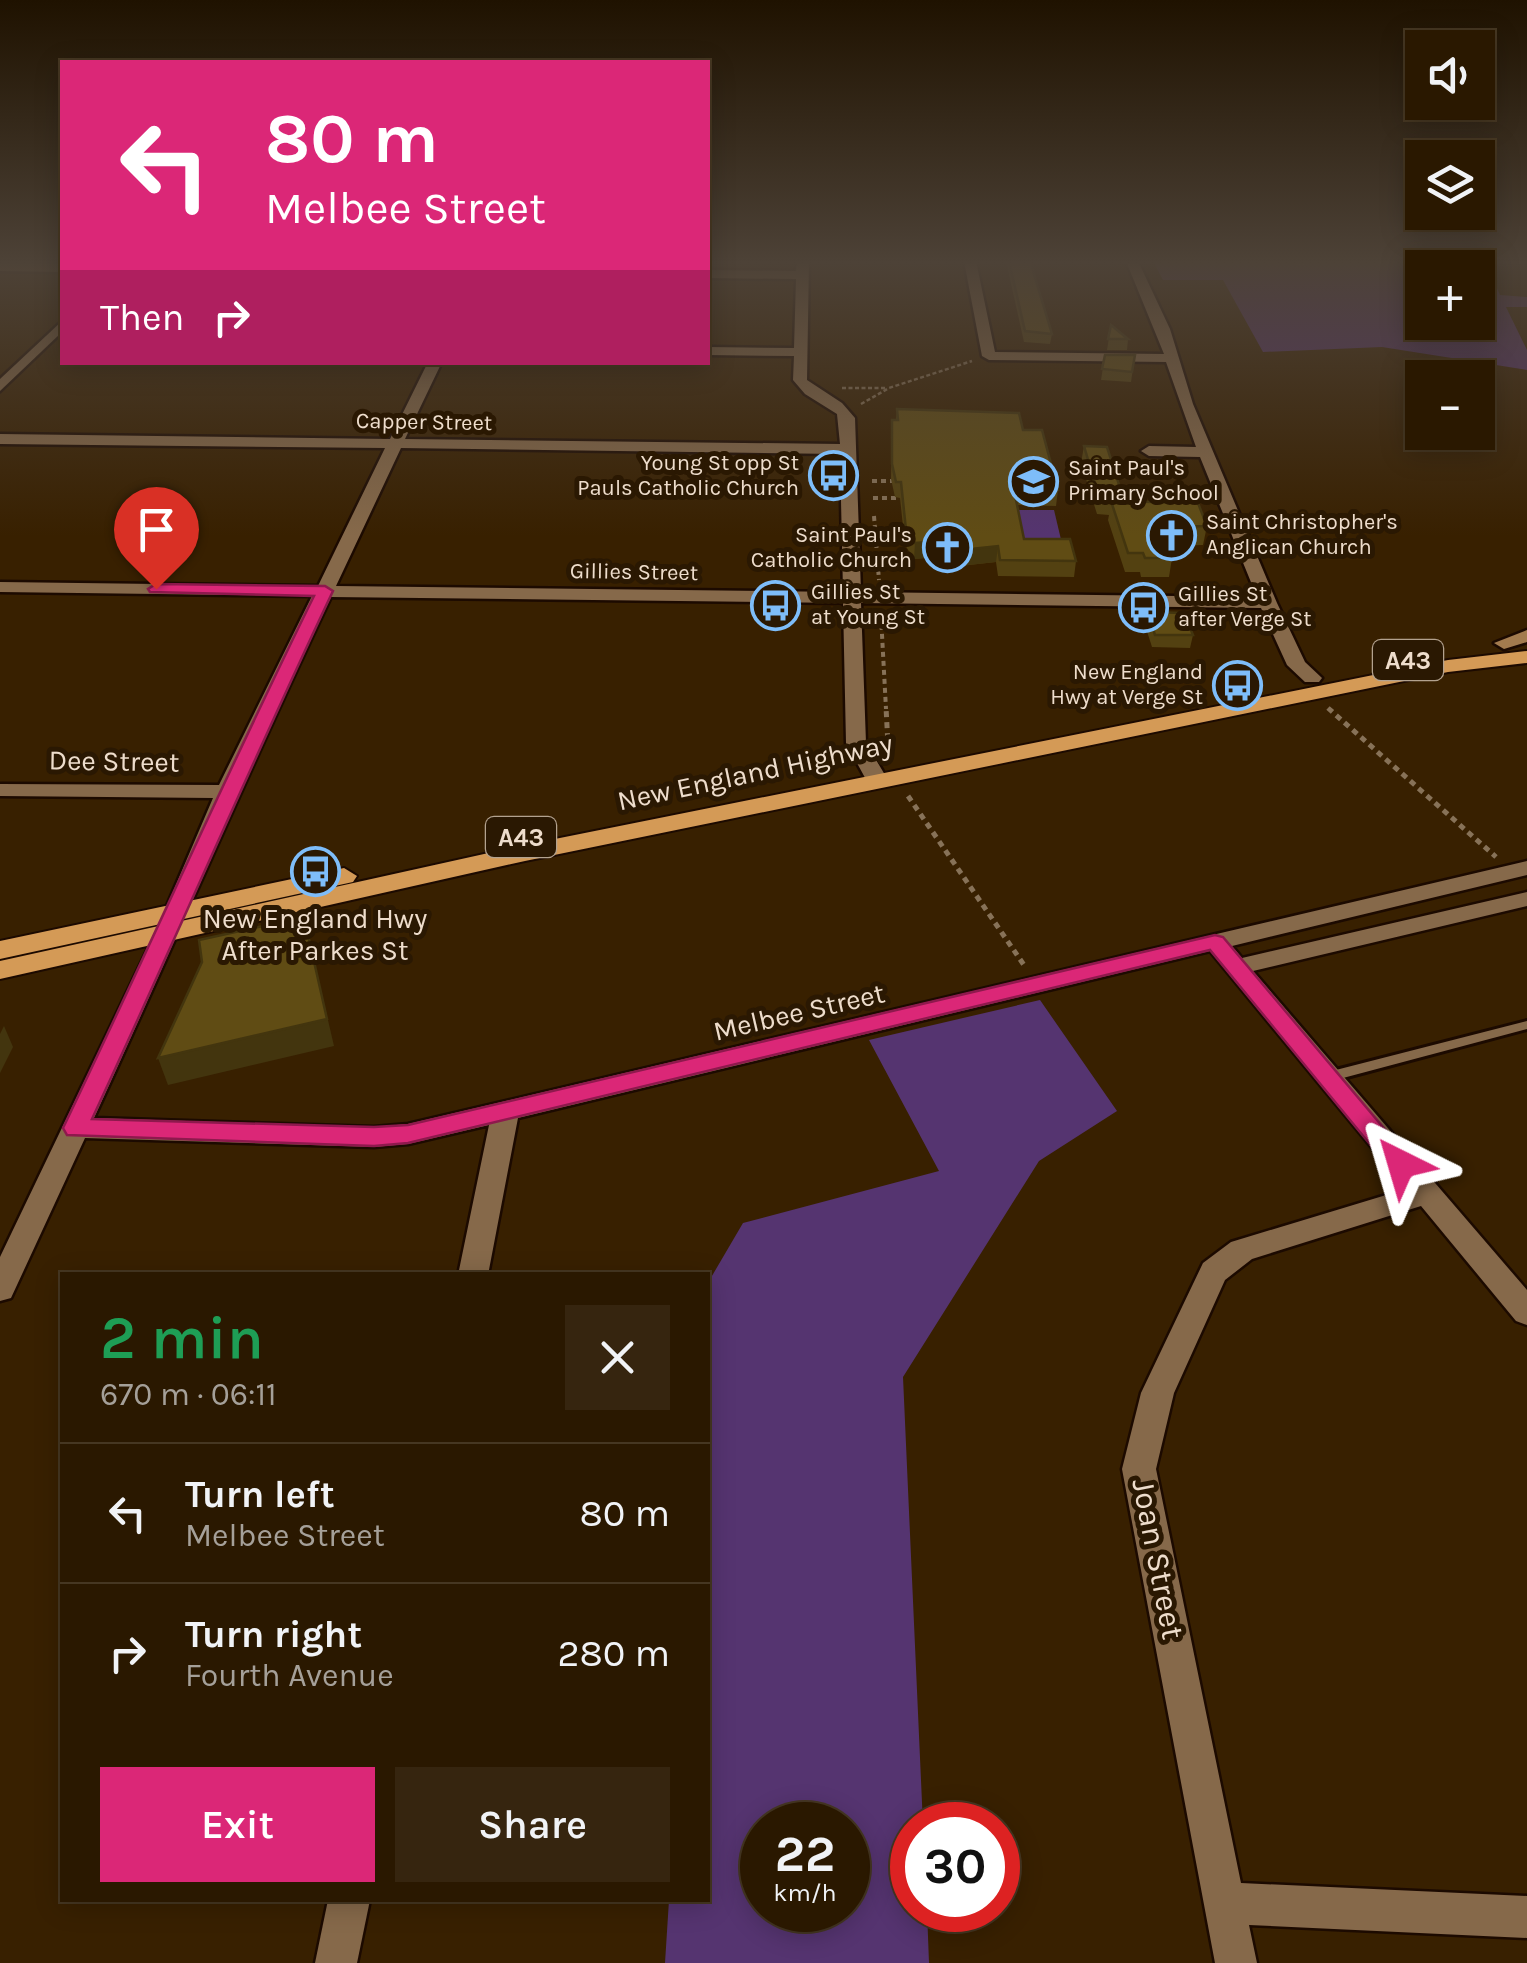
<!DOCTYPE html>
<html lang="en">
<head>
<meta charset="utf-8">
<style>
  body { margin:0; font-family:Karla,sans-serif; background:#36250f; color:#f1f3f6; height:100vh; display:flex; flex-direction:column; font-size:38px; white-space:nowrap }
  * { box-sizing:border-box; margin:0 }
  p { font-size:32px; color:#a5a099 }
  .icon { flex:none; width:55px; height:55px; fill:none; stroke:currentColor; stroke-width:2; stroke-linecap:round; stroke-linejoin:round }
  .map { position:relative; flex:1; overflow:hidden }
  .sheet { position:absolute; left:60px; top:1272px; width:650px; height:630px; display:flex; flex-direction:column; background:#2a1800; border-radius:0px; box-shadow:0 5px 25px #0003,0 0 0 2px #463722 }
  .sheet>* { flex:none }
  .banner { position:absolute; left:60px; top:60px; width:650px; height:305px; border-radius:0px; box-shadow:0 5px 25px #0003,0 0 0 2px #463722; background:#db2777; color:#fff; overflow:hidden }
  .controls { position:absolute; left:1405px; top:30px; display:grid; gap:20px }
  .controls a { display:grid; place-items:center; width:90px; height:90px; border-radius:0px; background:#2a1800; box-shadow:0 5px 25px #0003,0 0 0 2px #463722; font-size:50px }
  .speed { position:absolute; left:740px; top:1802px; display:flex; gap:20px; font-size:50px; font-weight:700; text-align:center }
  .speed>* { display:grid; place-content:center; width:130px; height:130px; border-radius:50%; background:#2a1800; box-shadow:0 5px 25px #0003,0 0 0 2px #463722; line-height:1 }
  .speed small { font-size:25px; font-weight:400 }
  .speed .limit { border:15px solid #d22; background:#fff; color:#111 }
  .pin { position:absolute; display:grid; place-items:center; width:85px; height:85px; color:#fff; margin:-102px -42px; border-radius:50% 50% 50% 0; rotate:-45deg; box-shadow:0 0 10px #0007 }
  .pin .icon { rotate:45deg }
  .me { position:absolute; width:110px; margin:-55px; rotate:320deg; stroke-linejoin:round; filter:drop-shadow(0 0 8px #0008) }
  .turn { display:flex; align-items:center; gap:35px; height:210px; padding:0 40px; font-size:45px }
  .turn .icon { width:130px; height:130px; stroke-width:2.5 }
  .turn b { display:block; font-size:70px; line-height:85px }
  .then { display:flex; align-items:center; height:95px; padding:0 40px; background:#0003; gap:20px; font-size:38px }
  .round { display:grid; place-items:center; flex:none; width:105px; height:105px; border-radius:0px; background:#36250f }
  .summary { display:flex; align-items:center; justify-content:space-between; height:170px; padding:0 40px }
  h1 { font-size:60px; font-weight:600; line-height:75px; color:#1e9e55 }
  .cta { display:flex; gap:20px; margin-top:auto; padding:20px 40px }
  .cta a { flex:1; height:115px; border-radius:0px; background:#db2777; color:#fff; font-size:40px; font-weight:600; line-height:115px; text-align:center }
  .cta a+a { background:#36250f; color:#f1f3f6 }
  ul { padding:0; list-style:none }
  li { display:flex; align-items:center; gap:30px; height:140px; padding:0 40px; border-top:2px solid #463722 }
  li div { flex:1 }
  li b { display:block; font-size:38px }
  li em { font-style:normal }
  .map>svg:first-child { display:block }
  .green { fill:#553470; fill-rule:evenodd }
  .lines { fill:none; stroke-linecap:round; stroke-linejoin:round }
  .service-casing { stroke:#1c0a00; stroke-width:6 }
  .minor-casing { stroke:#1c0a00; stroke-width:5 }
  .secondary-casing { stroke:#1c0a00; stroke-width:5 }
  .trunk-casing { stroke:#1c0a00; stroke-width:4 }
  .path-far2 { stroke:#877258; stroke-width:2.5; stroke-dasharray:4 2.5; stroke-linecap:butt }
  .path-far1 { stroke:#877258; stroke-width:4; stroke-dasharray:5 4; stroke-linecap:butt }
  .path { stroke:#877258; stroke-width:5; stroke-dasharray:6 5; stroke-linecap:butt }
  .service { fill:#86694a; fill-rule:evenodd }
  .minor { fill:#86694a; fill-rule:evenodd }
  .secondary { fill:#a37b4e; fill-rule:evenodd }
  .trunk { fill:#d49a56; fill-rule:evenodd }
  .wall { fill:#534111 }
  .shaded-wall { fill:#43350e }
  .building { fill:#604c14; stroke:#43350e; stroke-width:2.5 }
  .route { fill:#db2777; stroke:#8e194d; stroke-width:2.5 }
  .labels { text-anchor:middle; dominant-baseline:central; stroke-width:10; stroke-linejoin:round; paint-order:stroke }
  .far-street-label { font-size:22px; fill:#edc; stroke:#2a1802 }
  .far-poi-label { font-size:22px; fill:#edc; stroke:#2a1802; text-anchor:start }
  .shield { fill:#2a1802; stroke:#b3a28f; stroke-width:2.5 }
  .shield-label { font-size:25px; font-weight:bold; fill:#edc }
  .street-label { font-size:28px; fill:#edc; stroke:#2a1802 }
  .poi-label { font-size:28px; fill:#edc; stroke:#2a1802 }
  .near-street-label { font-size:32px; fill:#edc; stroke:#2a1802 }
</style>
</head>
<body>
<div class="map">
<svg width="1527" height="1963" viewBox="0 0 1527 1963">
  <rect width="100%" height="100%" fill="#382000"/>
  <g class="green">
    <path d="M1153,261H1485L1500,295L1527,297V307H1506L1527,350V370L1382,347L1263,352L1223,280H1163ZM1422,268H1478V322H1422Z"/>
    <path d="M1016,510H1054L1063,548L1024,547Z"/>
    <path d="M1040,1000L1117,1111L1039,1161L903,1377L923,1825H912V1910H927L929,1963H665L669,1900H708L709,1281L743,1223L939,1171L869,1040ZM762,1825H848V1910H762Z"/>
  </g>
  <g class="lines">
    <defs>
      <path id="service" d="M1527,1021V1029L1328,1082L1323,1080L1321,1077L1323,1074L1328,1072Z"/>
      <g id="minor">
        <path d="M797,261H809L807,380L842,403L855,418L861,592L1257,597L1200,457L1149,456L1141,451L1149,446L1196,447L1166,362L989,360L982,356L964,261H976L995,352L1164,354L1126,261H1138L1170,329L1193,404L1277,603L1305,662L1322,678L1319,682H1305L1287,665L1261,608L861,603L866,743L888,780L877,786L869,785L846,743L843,603L331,597C249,769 174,945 94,1118L374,1127L408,1124L1527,861V875L1232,946L1242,958L1527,892V906L1253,971L1527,1290V1325L1516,1321L1421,1206L1252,1259L1225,1280L1174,1393L1156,1469L1241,1883L1527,1896V1938L1249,1925L1257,1963H1215L1122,1469L1141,1393L1203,1263L1231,1242L1406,1189L1210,951L518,1118L488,1275H458L489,1125L408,1144L374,1147L85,1138L11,1298L0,1301V1257L154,936L213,798L0,796V784L219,785L312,596L0,592V582L318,586L385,448L0,444V434L390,439L428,362H442L405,439L840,444L837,414L805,394L793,380L794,356L708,355V347L794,348L796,279L708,278V270L796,271ZM401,448L840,454L843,592L336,586Z"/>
        <path d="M0,263L62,264V272L0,271Z"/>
        <path d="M62,321V332L0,391V379Z"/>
        <path d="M328,1900H370L357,1963H315Z"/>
      </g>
      <path id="secondary" d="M1527,630V642L1504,649L1494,643Z"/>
      <g id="trunk">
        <path d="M1527,651V663L1448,672L525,861L0,979V961L525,845L1448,660Z"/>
        <path d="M344,868L357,876L353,882L0,959V941Z"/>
      </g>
    </defs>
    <use href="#service" class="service-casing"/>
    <use href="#minor" class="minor-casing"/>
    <use href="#secondary" class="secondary-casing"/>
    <use href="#trunk" class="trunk-casing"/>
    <g class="path-far2">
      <path d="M1277,261L1305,264"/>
      <path d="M842,388H886"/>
      <path d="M861,404L889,388L972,361"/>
    </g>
    <g class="path-far1">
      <path d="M872,481H894"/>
      <path d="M873,498H898"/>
      <path d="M874,516L879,580"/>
      <path d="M877,557L914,553"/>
      <path d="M881,616L886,709"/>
    </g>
    <g class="path">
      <path d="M1328,708L1496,857"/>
      <path d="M884,748L888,745L886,707"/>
      <path d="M908,796L1026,968"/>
    </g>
    <use href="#service" class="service"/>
    <use href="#minor" class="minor"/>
    <use href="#secondary" class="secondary"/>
    <use href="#trunk" class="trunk"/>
  </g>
  <g class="wall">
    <path d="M1006,261H1030L1052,334L1050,344L1024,342Z"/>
    <path d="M1111,325L1128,339L1127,350H1107Z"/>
    <path d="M1105,355H1135L1131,382L1101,380Z"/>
    <path d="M897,409L1023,430L1058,490L1056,506L1017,505L1024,539L1076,561L1074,577L998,576L996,562L951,567L947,563L935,566L925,558L914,559L905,545L900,498L895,497L891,479L892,420H896Z"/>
    <path d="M1084,446L1123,497L1122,501L1207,526L1203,545L1168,546L1172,558L1169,577H1141L1140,572H1125L1108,520L1109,515L1097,514L1081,463Z"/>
    <path d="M1148,612L1193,635L1190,648L1152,647L1145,625Z"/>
  </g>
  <g class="shaded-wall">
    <path d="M927,542L925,558L914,559L915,543Z"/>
    <path d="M998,546L996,562L951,567L952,551Z"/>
    <path d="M948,547L947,563L935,566L936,549Z"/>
    <path d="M304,917L334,1046L168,1085L158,1058Z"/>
    <path d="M4,1026L13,1047L0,1073V1034Z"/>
  </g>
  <g class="building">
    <path d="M1009,261H1030L1052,334L1025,331Z"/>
    <path d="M1111,325L1128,339H1108Z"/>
    <path d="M1105,355H1135L1132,372L1102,369Z"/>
    <path d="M897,409L1019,413L1023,430H1042L1058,490H1014L1024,539H1070L1076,561L1000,560L998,546L952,551L948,547L936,549L927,542L915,543L906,530L901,482H896L892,464V420H898Z"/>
    <path d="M1084,446L1107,447L1123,497H1099Z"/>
    <path d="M1111,501L1198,503L1207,526L1161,527L1172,558H1145L1143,553H1128Z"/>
    <path d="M1148,612L1184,613L1193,635H1155Z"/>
    <path d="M304,917L327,1019L158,1058L202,962L199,940Z"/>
  </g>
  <linearGradient id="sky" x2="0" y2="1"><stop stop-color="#1f1200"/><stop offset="0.49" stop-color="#4d4237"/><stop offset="1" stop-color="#4d4237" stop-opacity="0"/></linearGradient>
  <rect width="1527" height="536" fill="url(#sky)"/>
  <path class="route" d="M156,584L325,586L333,591C250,766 174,943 92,1119L374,1127L408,1125L1215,935L1223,937L1414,1164L1410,1171H1392L1210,950L408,1143L374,1146L67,1135L63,1128C148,951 227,772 314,596L150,592L148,589Z"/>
  <defs>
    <symbol id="bus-ring" viewBox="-11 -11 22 22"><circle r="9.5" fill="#2a1802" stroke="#7ebdf9" stroke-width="1.5"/><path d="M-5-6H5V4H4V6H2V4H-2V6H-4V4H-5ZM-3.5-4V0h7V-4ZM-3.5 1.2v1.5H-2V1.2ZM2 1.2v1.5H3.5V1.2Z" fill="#7ebdf9"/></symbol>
    <symbol id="school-ring" viewBox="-11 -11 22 22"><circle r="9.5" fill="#2a1802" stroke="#7ebdf9" stroke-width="1.5"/><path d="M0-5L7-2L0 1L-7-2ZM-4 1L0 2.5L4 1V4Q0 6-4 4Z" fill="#7ebdf9"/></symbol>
    <symbol id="church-ring" viewBox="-11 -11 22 22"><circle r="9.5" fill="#2a1802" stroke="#7ebdf9" stroke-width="1.5"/><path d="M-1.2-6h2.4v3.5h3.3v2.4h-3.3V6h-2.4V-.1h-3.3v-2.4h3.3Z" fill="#7ebdf9"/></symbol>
  </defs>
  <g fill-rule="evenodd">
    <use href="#bus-ring" x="806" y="448" width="55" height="55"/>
    <use href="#school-ring" x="1006" y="454" width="55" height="55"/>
    <use href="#church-ring" x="1144" y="508" width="55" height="55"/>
    <use href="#church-ring" x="920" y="520" width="55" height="55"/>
    <use href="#bus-ring" x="748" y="578" width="55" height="55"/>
    <use href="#bus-ring" x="1116" y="580" width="55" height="55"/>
    <use href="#bus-ring" x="1210" y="658" width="55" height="55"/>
    <use href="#bus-ring" x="288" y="844" width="55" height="55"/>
  </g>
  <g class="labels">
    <g class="far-street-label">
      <text transform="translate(424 422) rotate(1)">Capper Street</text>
      <text transform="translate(634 572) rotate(1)">Gillies Street</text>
    </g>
    <g class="far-poi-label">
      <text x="799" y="463" text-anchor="end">Young St opp St<tspan x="799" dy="25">Pauls Catholic Church</tspan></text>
      <text x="1068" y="468">Saint Paul's<tspan x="1068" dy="25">Primary School</tspan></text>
      <text x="1206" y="522">Saint Christopher's<tspan x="1206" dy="25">Anglican Church</tspan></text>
      <text x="912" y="535" text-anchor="end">Saint Paul's<tspan x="912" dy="25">Catholic Church</tspan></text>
      <text x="811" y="592">Gillies St<tspan x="811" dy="25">at Young St</tspan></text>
      <text x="1178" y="594">Gillies St<tspan x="1178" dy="25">after Verge St</tspan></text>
      <text x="1203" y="672" text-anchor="end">New England<tspan x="1203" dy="25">Hwy at Verge St</tspan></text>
    </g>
    <g class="shield">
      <rect x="1373" y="640" width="70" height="40" rx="8"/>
      <rect x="486" y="817" width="70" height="40" rx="8"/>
    </g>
    <g class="shield-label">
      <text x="1408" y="660">A43</text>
      <text x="521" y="837">A43</text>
    </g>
    <g class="street-label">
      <text transform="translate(114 761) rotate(1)">Dee Street</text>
      <text transform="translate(755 772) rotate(-12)">New England Highway</text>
      <text transform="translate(799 1012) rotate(-13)">Melbee Street</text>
    </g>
    <g class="poi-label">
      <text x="315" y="918">New England Hwy<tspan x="315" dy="32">After Parkes St</tspan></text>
    </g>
    <g class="near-street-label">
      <text transform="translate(1158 1559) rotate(79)">Joan Street</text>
    </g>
  </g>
</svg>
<div class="controls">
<a><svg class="icon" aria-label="sound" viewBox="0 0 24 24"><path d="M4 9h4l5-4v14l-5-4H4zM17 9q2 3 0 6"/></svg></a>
<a><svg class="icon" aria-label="layers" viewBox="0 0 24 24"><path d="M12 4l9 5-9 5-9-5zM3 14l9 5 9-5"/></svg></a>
<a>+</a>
<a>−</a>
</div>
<div class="speed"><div>22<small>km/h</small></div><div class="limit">30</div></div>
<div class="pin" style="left:156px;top:589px;background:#d93025"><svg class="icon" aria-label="arrive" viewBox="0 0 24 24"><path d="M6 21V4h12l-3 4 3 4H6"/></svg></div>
<svg class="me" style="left:1401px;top:1164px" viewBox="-20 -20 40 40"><path d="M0-17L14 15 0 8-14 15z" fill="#db2777" stroke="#fff" stroke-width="4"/></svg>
<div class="banner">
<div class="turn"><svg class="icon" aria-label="left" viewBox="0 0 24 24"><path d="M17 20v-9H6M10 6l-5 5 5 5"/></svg><div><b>80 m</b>Melbee Street</div></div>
<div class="then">Then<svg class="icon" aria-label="right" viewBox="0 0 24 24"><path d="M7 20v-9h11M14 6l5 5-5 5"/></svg></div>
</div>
<section class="sheet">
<div class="summary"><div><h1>2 min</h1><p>670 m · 06:11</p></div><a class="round"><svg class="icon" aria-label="close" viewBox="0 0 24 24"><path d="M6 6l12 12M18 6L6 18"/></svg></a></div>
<ul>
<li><svg class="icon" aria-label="left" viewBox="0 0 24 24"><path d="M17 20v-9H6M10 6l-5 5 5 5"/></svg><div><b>Turn left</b><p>Melbee Street</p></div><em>80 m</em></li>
<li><svg class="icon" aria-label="right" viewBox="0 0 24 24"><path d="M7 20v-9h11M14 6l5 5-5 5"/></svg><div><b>Turn right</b><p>Fourth Avenue</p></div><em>280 m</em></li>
</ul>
<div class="cta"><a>Exit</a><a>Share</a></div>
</section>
</div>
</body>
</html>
